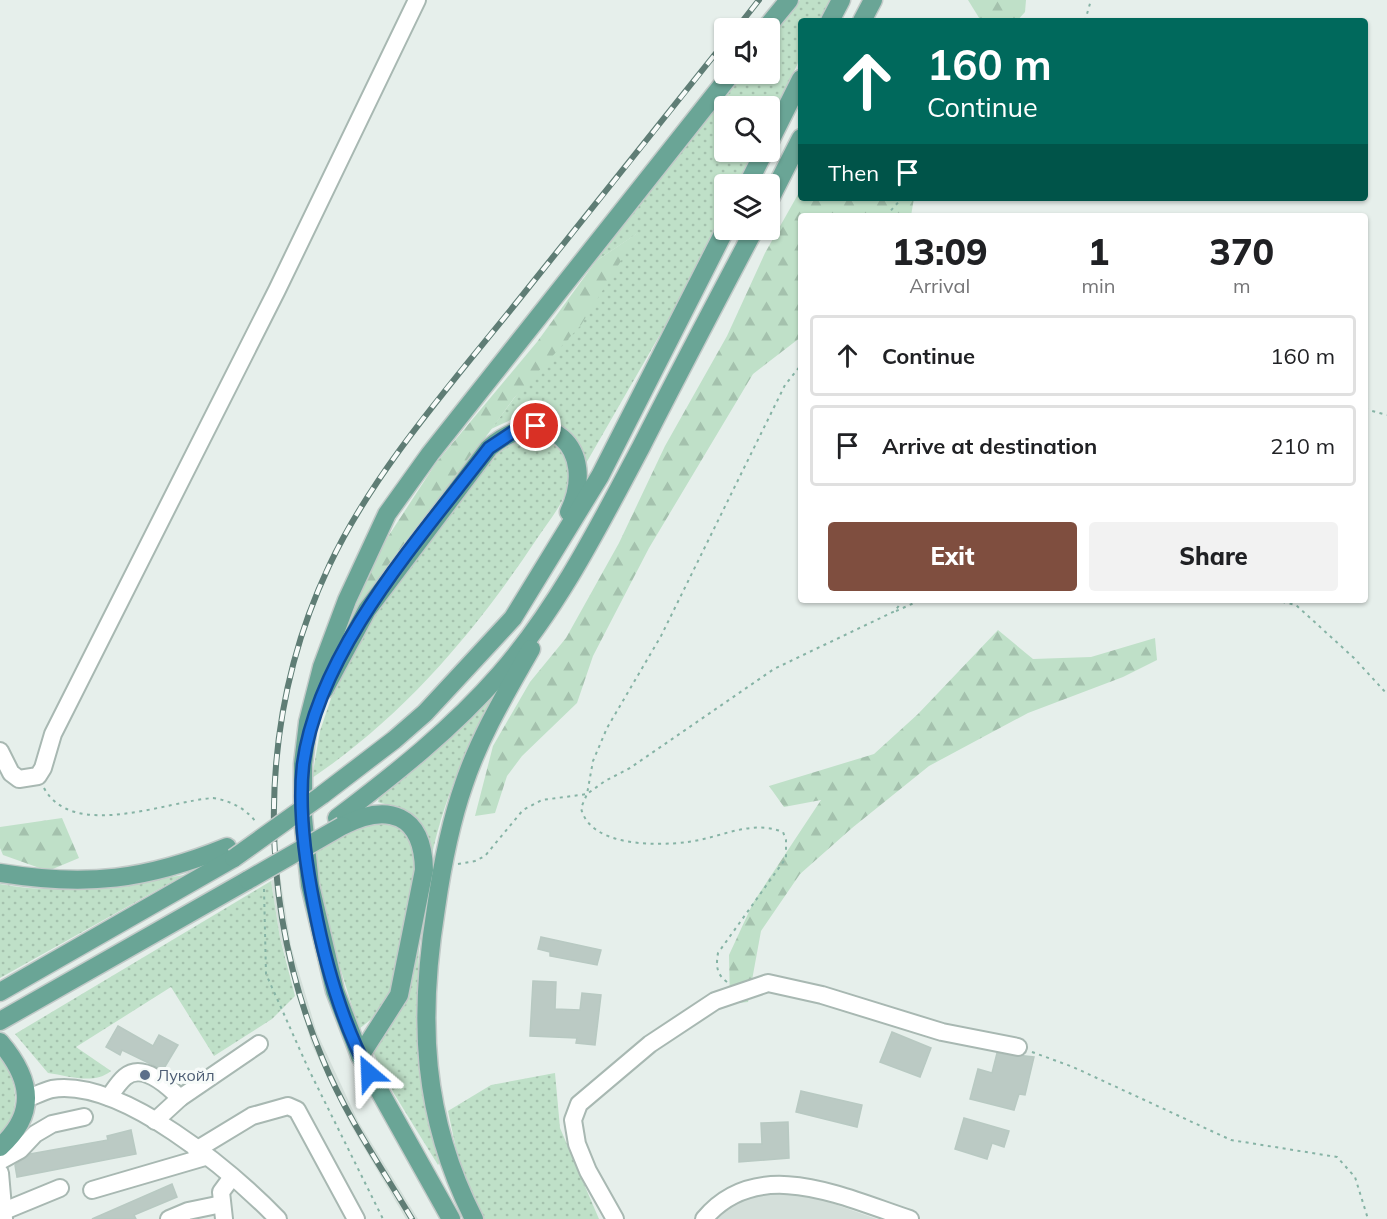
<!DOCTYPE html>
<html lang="en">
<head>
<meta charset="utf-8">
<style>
  body { margin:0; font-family:Mulish,sans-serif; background:#f2f2f2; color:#202124; height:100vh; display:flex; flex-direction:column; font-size:22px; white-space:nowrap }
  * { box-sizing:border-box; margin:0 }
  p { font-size:20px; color:#757577 }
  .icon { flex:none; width:33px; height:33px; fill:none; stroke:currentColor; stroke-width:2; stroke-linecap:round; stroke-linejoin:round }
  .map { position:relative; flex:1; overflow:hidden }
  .side { position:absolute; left:798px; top:213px; width:570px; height:390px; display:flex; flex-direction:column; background:#fff; border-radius:6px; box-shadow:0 2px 4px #0004 }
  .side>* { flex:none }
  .guide { position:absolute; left:798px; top:18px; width:570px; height:183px; border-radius:6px; box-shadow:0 2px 4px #0004; background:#00695c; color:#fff; overflow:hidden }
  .tools { position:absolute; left:714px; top:18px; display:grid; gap:12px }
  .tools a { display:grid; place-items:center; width:66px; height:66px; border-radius:6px; background:#fff; box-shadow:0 2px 4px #0004; font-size:30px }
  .pin { position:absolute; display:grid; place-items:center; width:51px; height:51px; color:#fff; margin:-26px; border:3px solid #fff; border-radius:50%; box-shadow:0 2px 6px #0007 }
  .me { position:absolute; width:66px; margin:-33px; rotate:334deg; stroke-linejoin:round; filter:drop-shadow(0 0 4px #0008) }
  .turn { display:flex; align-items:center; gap:21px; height:126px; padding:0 30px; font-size:27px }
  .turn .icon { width:78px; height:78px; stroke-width:2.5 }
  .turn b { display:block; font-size:42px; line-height:51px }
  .then { display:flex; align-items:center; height:57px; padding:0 30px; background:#0003; gap:12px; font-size:22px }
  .eta { display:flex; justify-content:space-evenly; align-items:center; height:102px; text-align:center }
  .eta b { font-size:36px; font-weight:800; line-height:42px }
  .action { display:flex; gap:12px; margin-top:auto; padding:12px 30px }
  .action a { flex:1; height:69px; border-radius:6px; background:#7f4e3f; color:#fff; font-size:24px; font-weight:800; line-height:69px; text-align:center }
  .action a+a { background:#f2f2f2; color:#202124 }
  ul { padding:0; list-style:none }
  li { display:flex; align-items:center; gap:18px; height:81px; margin:0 12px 9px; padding:0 18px; border:3px solid #e0e0e0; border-radius:6px }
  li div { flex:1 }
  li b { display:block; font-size:22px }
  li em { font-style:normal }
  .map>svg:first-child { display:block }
  .built { fill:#d4dfda }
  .grass { fill:url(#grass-dots) }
  .forest { fill:url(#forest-firs) }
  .building { fill:#bbcac4; stroke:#b8c9c2; stroke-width:1.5 }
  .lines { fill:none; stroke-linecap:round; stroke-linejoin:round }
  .minor-casing { stroke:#a8b8b2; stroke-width:20 }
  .major-casing { stroke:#c2cac8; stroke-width:21 }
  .path { stroke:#86b3a5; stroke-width:2; stroke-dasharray:3 4.5; stroke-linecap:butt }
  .minor { stroke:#fff; stroke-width:16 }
  .major { stroke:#6aa596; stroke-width:18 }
  .rail-casing { stroke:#5f7d75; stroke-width:6 }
  .rail { stroke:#f7fbf9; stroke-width:4; stroke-dasharray:11; stroke-linecap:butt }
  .major-bridge-casing { stroke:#c2cac8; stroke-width:21; stroke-linecap:butt }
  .major-bridge { stroke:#6aa596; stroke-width:18 }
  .route-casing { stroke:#114b97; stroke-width:15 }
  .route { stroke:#1a73e8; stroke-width:10 }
  .service-dot { fill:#5c6f8a; stroke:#f7fbf9; stroke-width:2 }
  .labels { text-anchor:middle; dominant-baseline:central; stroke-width:6; stroke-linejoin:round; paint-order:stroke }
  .service-label { font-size:16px; fill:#4e5e75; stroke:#f7fbf9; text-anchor:start }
</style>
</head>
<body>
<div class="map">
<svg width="1387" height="1219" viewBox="0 0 1387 1219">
  <defs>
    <pattern id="grass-dots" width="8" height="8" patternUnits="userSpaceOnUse" patternTransform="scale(1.5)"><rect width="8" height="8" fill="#bfe0c8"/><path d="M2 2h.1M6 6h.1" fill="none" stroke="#a4c1ad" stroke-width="1.8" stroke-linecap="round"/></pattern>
    <pattern id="forest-firs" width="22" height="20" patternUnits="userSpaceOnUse" patternTransform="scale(1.5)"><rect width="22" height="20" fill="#bfe0c8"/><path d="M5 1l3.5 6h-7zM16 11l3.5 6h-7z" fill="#a4c1ad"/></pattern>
  </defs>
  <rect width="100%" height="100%" fill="#e6efeb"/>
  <g class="built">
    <path d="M280,875L291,946L317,1033L358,1121L418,1219H406L350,1124L312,1045L280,938L271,881Z"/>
    <path d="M811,1191L820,1199L877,1219H711L725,1204L757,1192Z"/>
  </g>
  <g class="grass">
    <path d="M800,0H831L820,21H801V57L770,120V106H724V152H754L737,184H724V210L669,319L585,465L574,437L549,420L519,416L491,429L638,233L596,261L742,74H770V39Z"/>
    <path d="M534,431C552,438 572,449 571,471C570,497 550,519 536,540C475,632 404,716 312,778L320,731L340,672L377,605L475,479L512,438Z"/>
    <path d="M516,666C493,703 470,740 454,782C415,880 412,993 425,1096C428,1118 435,1141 440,1162L438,1165L393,1092L371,1048L408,994L413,977L431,852C427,835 420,816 402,809C394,805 386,805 378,802L379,798L457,732Z"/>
    <path d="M366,820L403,825L416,844V866L398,980L379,1013L359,1029L331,938L313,854Z"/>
    <path d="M184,875L0,978V884C61,896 123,884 184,875Z"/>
    <path d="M271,881L280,938L295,996L272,1019L214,1056L171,987L76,1047L111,1071C94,1085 69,1076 48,1073L15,1034Z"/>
    <path d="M0,1057C18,1079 22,1114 0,1135Z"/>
    <path d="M555,1073L560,1128L599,1219H476L459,1163L448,1111L491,1085Z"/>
  </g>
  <g class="forest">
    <path d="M968,0H1026L1025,12L1017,21H981Z"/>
    <path d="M801,189V198H914L911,216H801V337L753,374L649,548L593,656L577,703L522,756L507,776L495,813L475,816L493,746L530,682L566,638L619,543L665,446L727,336L765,253Z"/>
    <path d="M639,232L581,325L514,398L345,631L380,549L436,463L537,342L596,261Z"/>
    <path d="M998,630L1033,659L1091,657L1155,638L1157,660L1123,677L1028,713L929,766L852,828L800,874L761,931L748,1002L730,1004L729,955L753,903L821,800L784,807L769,786L874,754L918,714Z"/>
    <path d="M62,818L79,858L48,871L3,855L0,848V827Z"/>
  </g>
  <g class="building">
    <path d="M541,937L601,950L597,965L550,956V952L538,949Z"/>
    <path d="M533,981L556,982L555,1009L580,1010L582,993L601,995L595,1045L576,1043L577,1038L530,1036Z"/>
    <path d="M118,1026L153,1046L159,1035L178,1045L163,1070L122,1050L120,1055L106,1047Z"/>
    <path d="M892,1032L931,1048L920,1077L880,1062Z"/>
    <path d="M997,1053L1034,1057L1025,1095L1019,1094L1014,1110L970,1099L978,1069L992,1073Z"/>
    <path d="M801,1091L862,1105L857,1127L796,1112Z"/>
    <path d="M964,1118L1009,1131L1004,1147L992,1143L987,1159L955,1149Z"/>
    <path d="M788,1122L789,1158L739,1162V1144H762L761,1123Z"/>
    <path d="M131,1130L136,1154L17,1177L15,1165L30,1154L108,1140L107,1136Z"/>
    <path d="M172,1184L177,1197L134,1215L136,1219H92Z"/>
  </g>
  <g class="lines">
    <defs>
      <g id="minor">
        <path d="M0,751L11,773L19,779L38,776L43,768L53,734L277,290L417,0"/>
        <path d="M109,1097C114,1090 119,1082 125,1077C143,1062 168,1086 180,1098"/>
        <path d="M26,1099C34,1096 44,1091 52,1089C122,1078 232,1172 278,1219"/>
        <path d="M155,1121L180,1098L259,1044"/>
        <path d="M196,1150L252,1116L288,1106L297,1110L356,1219"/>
        <path d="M0,1161L20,1150L35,1134L52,1124L84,1117"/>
        <path d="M0,1173L4,1219"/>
        <path d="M92,1190L205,1157"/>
        <path d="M4,1211L60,1188"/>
        <path d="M169,1219L188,1211L222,1204"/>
        <path d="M224,1219L221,1192L232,1177"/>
        <path d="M615,1219L588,1171L577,1144L573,1120L579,1104L650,1044L715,1001L768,983L822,995L942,1032L1018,1047"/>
        <path d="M704,1219C758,1154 845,1198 910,1219"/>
      </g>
      <g id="major">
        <path d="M830,21L841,0"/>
        <path d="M862,21L873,0"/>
        <path d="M766,28L789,0"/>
        <path d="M770,141L801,79"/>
        <path d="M748,184L764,152"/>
        <path d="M770,199L801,138"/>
        <path d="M324,690L367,610L489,448C547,399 599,449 569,512"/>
        <path d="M322,795L394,740L425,713L513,618L600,476L725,230"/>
        <path d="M337,818C395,774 452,729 500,674C559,606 599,526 641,447C678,374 716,302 754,230"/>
        <path d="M342,826C388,802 423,814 424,870L399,995L360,1056"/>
        <path d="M0,873C87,887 146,880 227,847"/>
        <path d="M0,992L234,858"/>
        <path d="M0,1021L248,880"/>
        <path d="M0,1042C31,1078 38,1113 0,1147"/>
        <path d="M451,1219L360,1056L335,991L310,885L303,818V764L308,722L322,667L347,600L387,514L430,454L731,74"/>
        <path d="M474,1219C422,1117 418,1019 436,908C442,866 450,824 464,784C480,736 506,693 531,649"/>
      </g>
    </defs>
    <use href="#minor" class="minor-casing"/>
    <use href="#major" class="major-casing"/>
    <g class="path">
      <path d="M1085,21L1091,0"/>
      <path d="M886,216L902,198"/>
      <path d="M1365,409L1387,415"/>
      <path d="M1275,600L1296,605L1354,658L1387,694"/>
      <path d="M896,611L921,600"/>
      <path d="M44,788C73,841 167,801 213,798C231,801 245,808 256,822"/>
      <path d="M458,864L475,861L485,856L523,810L542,800L587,794L605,781L630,768L774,669L895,611L903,600"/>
      <path d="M264,889L266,974L308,1068L383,1219"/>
      <path d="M727,982C716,974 716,965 718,953L786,858V840L783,832C751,819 720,838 688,842C656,846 590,847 581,808L587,794L593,761L607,728L661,636L785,385L801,365"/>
      <path d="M1032,1052L1073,1067L1231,1140L1337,1157L1355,1177L1368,1219"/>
    </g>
    <use href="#minor" class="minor"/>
    <use href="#major" class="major"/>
    <defs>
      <g id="rail">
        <path d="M737,28L759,0"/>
        <path d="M412,1219C381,1167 346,1116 323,1060C257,903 256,721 329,566C373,472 452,383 517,302C586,216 655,130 724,43"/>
      </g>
    </defs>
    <use href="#rail" class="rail-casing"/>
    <use href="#rail" class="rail"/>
    <defs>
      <g id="major-bridge">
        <path d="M234,858L322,795"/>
        <path d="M248,880L342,826"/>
      </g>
    </defs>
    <use href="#major-bridge" class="major-bridge-casing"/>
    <use href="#major-bridge" class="major-bridge"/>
  </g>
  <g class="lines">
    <defs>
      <path id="route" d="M369,1073C341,1021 325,963 314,905C305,860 298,811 303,765C318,650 421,537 489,448L513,432L536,426"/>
    </defs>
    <use href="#route" class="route-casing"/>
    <use href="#route" class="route"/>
  </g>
  <circle class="service-dot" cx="145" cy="1075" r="6"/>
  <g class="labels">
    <g class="service-label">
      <text x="157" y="1075">Лукойл</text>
    </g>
  </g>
</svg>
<div class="tools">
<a><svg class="icon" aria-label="sound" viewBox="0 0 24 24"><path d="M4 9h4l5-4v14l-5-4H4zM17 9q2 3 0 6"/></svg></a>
<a><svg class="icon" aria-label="search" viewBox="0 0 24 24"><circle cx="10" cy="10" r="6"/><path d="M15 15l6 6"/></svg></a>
<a><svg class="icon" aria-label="layers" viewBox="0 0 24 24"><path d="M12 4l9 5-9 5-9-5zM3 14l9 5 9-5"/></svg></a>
</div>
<div class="pin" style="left:536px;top:426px;background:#d93025"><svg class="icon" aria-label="arrive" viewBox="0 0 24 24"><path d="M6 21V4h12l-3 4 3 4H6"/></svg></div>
<svg class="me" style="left:369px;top:1073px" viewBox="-20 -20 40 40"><path d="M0-17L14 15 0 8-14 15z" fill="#1a73e8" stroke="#fff" stroke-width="4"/></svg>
<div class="guide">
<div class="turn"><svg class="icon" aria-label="ahead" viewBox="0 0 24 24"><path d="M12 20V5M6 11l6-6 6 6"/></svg><div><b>160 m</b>Continue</div></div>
<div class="then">Then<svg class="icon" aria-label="arrive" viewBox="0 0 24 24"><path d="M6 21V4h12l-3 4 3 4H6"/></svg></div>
</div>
<section class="side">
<div class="eta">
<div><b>13:09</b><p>Arrival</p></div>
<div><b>1</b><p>min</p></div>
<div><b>370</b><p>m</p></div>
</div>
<ul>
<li><svg class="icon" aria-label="ahead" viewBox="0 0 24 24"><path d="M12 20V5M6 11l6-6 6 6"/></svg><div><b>Continue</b></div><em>160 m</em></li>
<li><svg class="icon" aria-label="arrive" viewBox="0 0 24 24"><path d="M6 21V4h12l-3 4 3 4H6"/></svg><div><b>Arrive at destination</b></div><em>210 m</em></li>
</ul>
<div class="action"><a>Exit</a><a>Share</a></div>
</section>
</div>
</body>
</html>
